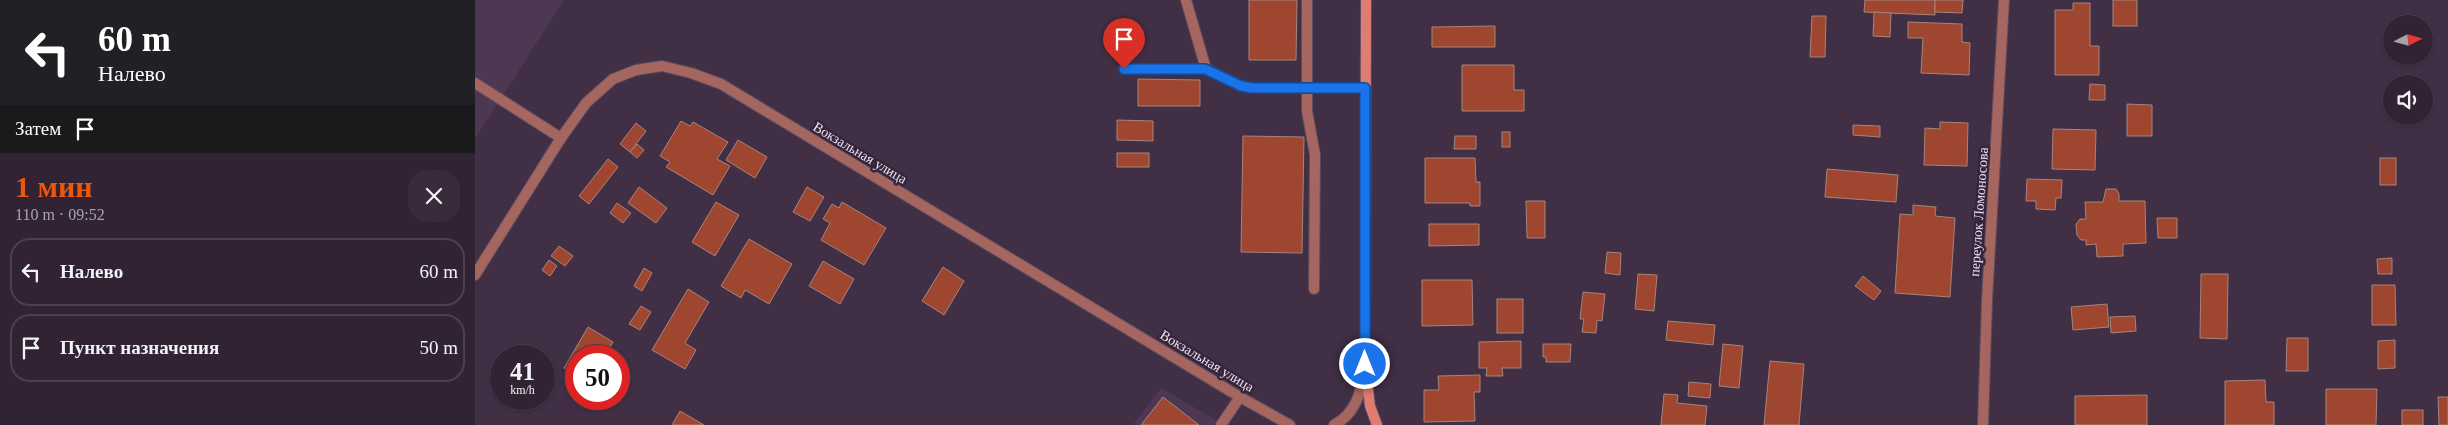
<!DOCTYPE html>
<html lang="ru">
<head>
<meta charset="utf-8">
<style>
  body { margin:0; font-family:Georgia,serif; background:#392b3c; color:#f1f3f6; height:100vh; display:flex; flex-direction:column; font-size:19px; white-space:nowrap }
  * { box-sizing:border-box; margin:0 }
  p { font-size:16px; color:#a8a4ac }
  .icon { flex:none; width:28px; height:28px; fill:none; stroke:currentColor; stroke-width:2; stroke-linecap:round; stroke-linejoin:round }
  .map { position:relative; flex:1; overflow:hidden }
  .side { display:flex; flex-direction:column; background:#312334; width:475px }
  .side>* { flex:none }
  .hud { background:#202124; color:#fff; overflow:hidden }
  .needle { width:32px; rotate:84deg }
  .fabs { position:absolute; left:1908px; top:15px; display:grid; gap:10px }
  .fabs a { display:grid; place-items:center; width:50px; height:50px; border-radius:50%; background:#312334; box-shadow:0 1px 4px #0004,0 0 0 1px #4c404f; font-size:25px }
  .speed { position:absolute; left:15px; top:345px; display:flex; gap:10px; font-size:25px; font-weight:700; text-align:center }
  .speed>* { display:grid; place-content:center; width:65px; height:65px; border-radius:50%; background:#312334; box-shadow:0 1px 4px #0004,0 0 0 1px #4c404f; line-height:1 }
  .speed small { font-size:12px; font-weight:400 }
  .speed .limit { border:8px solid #d22; background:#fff; color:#111 }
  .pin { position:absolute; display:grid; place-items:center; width:42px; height:42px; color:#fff; margin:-51px -21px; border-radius:50% 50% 50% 0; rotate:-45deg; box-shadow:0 0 5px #0007 }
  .pin .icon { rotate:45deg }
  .me { position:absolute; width:55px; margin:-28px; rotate:0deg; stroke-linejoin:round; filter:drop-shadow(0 0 4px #0008) }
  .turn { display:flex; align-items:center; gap:18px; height:105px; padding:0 15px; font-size:22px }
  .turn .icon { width:65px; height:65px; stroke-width:2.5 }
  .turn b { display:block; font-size:35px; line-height:42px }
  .then { display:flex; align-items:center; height:48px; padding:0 15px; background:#0003; gap:10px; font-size:19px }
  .round { display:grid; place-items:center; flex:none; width:52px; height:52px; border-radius:20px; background:#392b3c }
  .summary { display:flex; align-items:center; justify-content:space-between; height:85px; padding:0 15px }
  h1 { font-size:30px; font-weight:700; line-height:38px; color:#ea580c }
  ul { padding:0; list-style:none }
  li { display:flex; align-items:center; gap:15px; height:68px; margin:0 10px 8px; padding:0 5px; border:2px solid #4c404f; border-radius:20px }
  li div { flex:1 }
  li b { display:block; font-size:19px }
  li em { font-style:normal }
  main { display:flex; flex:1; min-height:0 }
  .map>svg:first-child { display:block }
  .built { fill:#4d3853 }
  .building { fill:#9e4630; stroke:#a7847c }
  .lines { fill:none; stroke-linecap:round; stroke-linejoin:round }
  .service-casing { stroke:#5d4c61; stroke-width:12 }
  .minor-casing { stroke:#5d4c61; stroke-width:12 }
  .secondary-casing { stroke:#5d4c61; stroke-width:12 }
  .service { stroke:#a4665e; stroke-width:10 }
  .minor { stroke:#a4665e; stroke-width:10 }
  .secondary { stroke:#e07d73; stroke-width:10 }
  .route-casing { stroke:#114b97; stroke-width:12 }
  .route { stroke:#1a73e8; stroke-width:9 }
  .labels { text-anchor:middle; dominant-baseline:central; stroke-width:5; stroke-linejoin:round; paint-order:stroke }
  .street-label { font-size:14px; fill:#eee3f1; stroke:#36253b }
</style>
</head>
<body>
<main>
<section class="side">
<div class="hud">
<div class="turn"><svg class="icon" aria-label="left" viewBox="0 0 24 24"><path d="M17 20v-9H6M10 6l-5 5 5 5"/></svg><div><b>60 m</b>Налево</div></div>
<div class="then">Затем<svg class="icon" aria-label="arrive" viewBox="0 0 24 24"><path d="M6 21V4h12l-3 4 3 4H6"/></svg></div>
</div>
<div class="summary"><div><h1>1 мин</h1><p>110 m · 09:52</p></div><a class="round"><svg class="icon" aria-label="close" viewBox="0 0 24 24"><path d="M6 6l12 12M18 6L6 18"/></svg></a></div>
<ul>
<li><svg class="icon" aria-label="left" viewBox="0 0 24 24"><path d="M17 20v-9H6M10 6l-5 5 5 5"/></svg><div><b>Налево</b></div><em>60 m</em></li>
<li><svg class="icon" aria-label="arrive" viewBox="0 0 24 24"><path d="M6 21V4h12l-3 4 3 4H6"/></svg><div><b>Пункт назначения</b></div><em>50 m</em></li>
</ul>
</section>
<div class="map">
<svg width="1973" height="425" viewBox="0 0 1973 425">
  <rect width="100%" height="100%" fill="#412f45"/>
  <g class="built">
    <path d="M0,0H89L0,139Z"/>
    <path d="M686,388L750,425H658Z"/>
  </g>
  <g class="building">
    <path d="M774,0H822L821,60H774Z"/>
    <path d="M1390,0H1460V15L1389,12Z"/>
    <path d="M1460,0H1488L1487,13L1460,12Z"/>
    <rect x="1638" y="0" width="24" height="26"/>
    <path d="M1598,3H1615V46H1624V75H1580V10H1598Z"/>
    <path d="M1399,12L1416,13L1415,37L1398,36Z"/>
    <path d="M1337,16H1351L1350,57H1335Z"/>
    <path d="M1433,22L1487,24V42L1495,43L1494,75L1446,73L1448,38H1433Z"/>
    <path d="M1020,26V47H957V27Z"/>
    <path d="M987,65H1039V90H1049V111H987Z"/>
    <path d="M663,79L725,80V106H663Z"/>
    <path d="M1615,84L1630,85V100H1614Z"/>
    <path d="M1652,104L1677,105V136H1652Z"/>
    <path d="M642,120L678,121V141L642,140Z"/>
    <path d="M206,121L215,126L218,122L253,142L242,159L255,166L238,195L191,167L195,162L185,156Z"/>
    <path d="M1465,122L1493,123L1492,166L1449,165L1450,128L1465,129Z"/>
    <path d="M161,123L171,131L155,152L145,144Z"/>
    <path d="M1378,125L1405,126V137L1378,135Z"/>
    <path d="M1578,129L1621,130L1620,170L1577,169Z"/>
    <rect x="1027" y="132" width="8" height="15"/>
    <path d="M768,136L829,137L827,253L766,252Z"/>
    <path d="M980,136H1001V149H979Z"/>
    <path d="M263,140L292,157L280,178L251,160Z"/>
    <path d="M162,144L169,150L162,158L155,152Z"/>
    <rect x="642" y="153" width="32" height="14"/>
    <path d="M950,158H1000L1001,182H1005V206H995V203H950Z"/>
    <rect x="1905" y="158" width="16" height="27"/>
    <path d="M133,159L143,167L114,204L104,196Z"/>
    <path d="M1352,169L1423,175L1421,202L1350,197Z"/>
    <path d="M1552,179L1587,180L1586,198H1581L1580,210L1561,209V201H1551Z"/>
    <path d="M164,187L192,208L181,223L153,203Z"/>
    <path d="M332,187L349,197L335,221L318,212Z"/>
    <path d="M1631,189H1641L1644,194V201H1670L1671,243L1648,244V256L1622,257L1621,244L1611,245V240H1606L1602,235L1601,224L1605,219H1611L1610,202H1628Z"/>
    <path d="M1051,201H1070V238H1052Z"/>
    <path d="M241,202L264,215L240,256L217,242Z"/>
    <path d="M367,202L411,228L389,265L346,240L355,223L348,219L357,204L364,208Z"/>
    <path d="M142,203L156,213L148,223L135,213Z"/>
    <path d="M1438,205L1461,207L1460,216L1480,218L1475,297L1420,293L1425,214L1438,215Z"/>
    <path d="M1682,218H1702V238H1683Z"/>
    <path d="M954,224H1004V245L954,246Z"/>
    <path d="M274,239L317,264L294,304L270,290L266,298L246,286Z"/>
    <path d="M84,246L98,256L90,266L76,256Z"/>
    <path d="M1132,252L1146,253L1145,275L1130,273Z"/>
    <path d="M1917,258V274H1903L1902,259Z"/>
    <path d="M74,260L82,266L75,276L67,270Z"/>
    <path d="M348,261L379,279L365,304L334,286Z"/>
    <path d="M468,267L489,281L469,315L447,301Z"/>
    <path d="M169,268L177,273L167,291L159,286Z"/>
    <path d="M1163,274L1182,275L1179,311L1160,309Z"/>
    <path d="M1726,274H1753L1752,339L1725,338Z"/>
    <path d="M1388,276L1406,291L1399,300L1380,286Z"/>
    <path d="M947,280H997L998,325L947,326Z"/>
    <path d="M1897,285H1920L1921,325H1897Z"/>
    <path d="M213,289L234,302L210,343L221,350L210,369L177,350Z"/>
    <path d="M1108,292L1130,294L1127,321L1122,320L1121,333L1107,332L1109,319H1105Z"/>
    <rect x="1022" y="299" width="26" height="34"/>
    <path d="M1632,304L1634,327L1598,330L1596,307Z"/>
    <path d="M166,306L176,312L165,330L154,324Z"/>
    <path d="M1660,316L1661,331L1636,333L1635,317Z"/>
    <path d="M1193,321L1240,325L1238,345L1191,340Z"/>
    <path d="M113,327L138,342L130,356H101V375L89,368Z"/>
    <path d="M1812,338H1833V371H1811Z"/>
    <path d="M1920,340V368L1903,369V341Z"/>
    <path d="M1046,341V368H1027L1028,376H1011L1012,368H1004V342Z"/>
    <path d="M1068,344H1096L1095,362H1071V357H1068Z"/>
    <path d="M1248,344L1268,346L1264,388L1244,386Z"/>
    <path d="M1295,361L1329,364L1324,425H1289Z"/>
    <path d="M1005,375V392H999L1000,421L949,422V390H964L963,376Z"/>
    <path d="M1790,380L1791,402H1799V425H1750V381Z"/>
    <path d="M1214,382L1236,384L1235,398L1213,396Z"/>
    <path d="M1851,389H1902L1901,425H1851Z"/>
    <path d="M1189,394L1203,395L1202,403L1232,406L1230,425H1186Z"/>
    <path d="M1672,395V425H1600V396Z"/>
    <path d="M688,397L724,425H666Z"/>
    <path d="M1963,397H1973V425H1964Z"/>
    <rect x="1927" y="410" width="21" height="15"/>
    <path d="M205,411L229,425H197Z"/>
  </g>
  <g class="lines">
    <defs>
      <g id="service">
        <path d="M711,0L731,69"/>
        <path d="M832,0V111L840,155L839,289"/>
        <path d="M649,69H731L766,86L777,88H890"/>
        <path d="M0,83L86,138"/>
        <path d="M746,425L765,397"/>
      </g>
      <g id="minor">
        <path d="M0,275L86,138L111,103L138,79L161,70L187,66L216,73L246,84L765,397L815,425"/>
        <path d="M859,425C881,413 886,393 889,370"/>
        <path d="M1508,425L1512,300L1529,0"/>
      </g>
      <path id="secondary" d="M891,0L890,364L895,406L902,425"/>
    </defs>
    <use href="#service" class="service-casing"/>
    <use href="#minor" class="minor-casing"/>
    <use href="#secondary" class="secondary-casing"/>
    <use href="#service" class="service"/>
    <use href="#minor" class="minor"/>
    <use href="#secondary" class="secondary"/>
  </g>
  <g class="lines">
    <defs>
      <path id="route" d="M649,69H730L766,86L777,88H890V364"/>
    </defs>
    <use href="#route" class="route-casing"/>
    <use href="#route" class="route"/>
  </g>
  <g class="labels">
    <g class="street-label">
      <text transform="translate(385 153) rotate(31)">Вокзальная улица</text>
      <text transform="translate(1504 212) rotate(-86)">переулок Ломоносова</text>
      <text transform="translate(732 361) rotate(31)">Вокзальная улица</text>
    </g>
  </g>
</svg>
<div class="fabs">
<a><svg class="needle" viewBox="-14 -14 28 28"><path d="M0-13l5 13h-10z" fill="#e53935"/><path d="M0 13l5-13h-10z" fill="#a8a4ac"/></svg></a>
<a><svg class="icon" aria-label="sound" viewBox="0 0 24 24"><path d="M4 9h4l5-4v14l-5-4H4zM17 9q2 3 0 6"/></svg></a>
</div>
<div class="speed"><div>41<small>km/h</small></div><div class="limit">50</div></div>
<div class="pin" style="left:649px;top:69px;background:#d93025"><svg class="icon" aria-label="arrive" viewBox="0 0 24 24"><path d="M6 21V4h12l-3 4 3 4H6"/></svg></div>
<svg class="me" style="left:890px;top:364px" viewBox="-20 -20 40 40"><circle r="17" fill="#1a73e8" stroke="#fff" stroke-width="3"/><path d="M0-11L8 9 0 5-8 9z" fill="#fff"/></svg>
</div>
</main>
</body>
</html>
